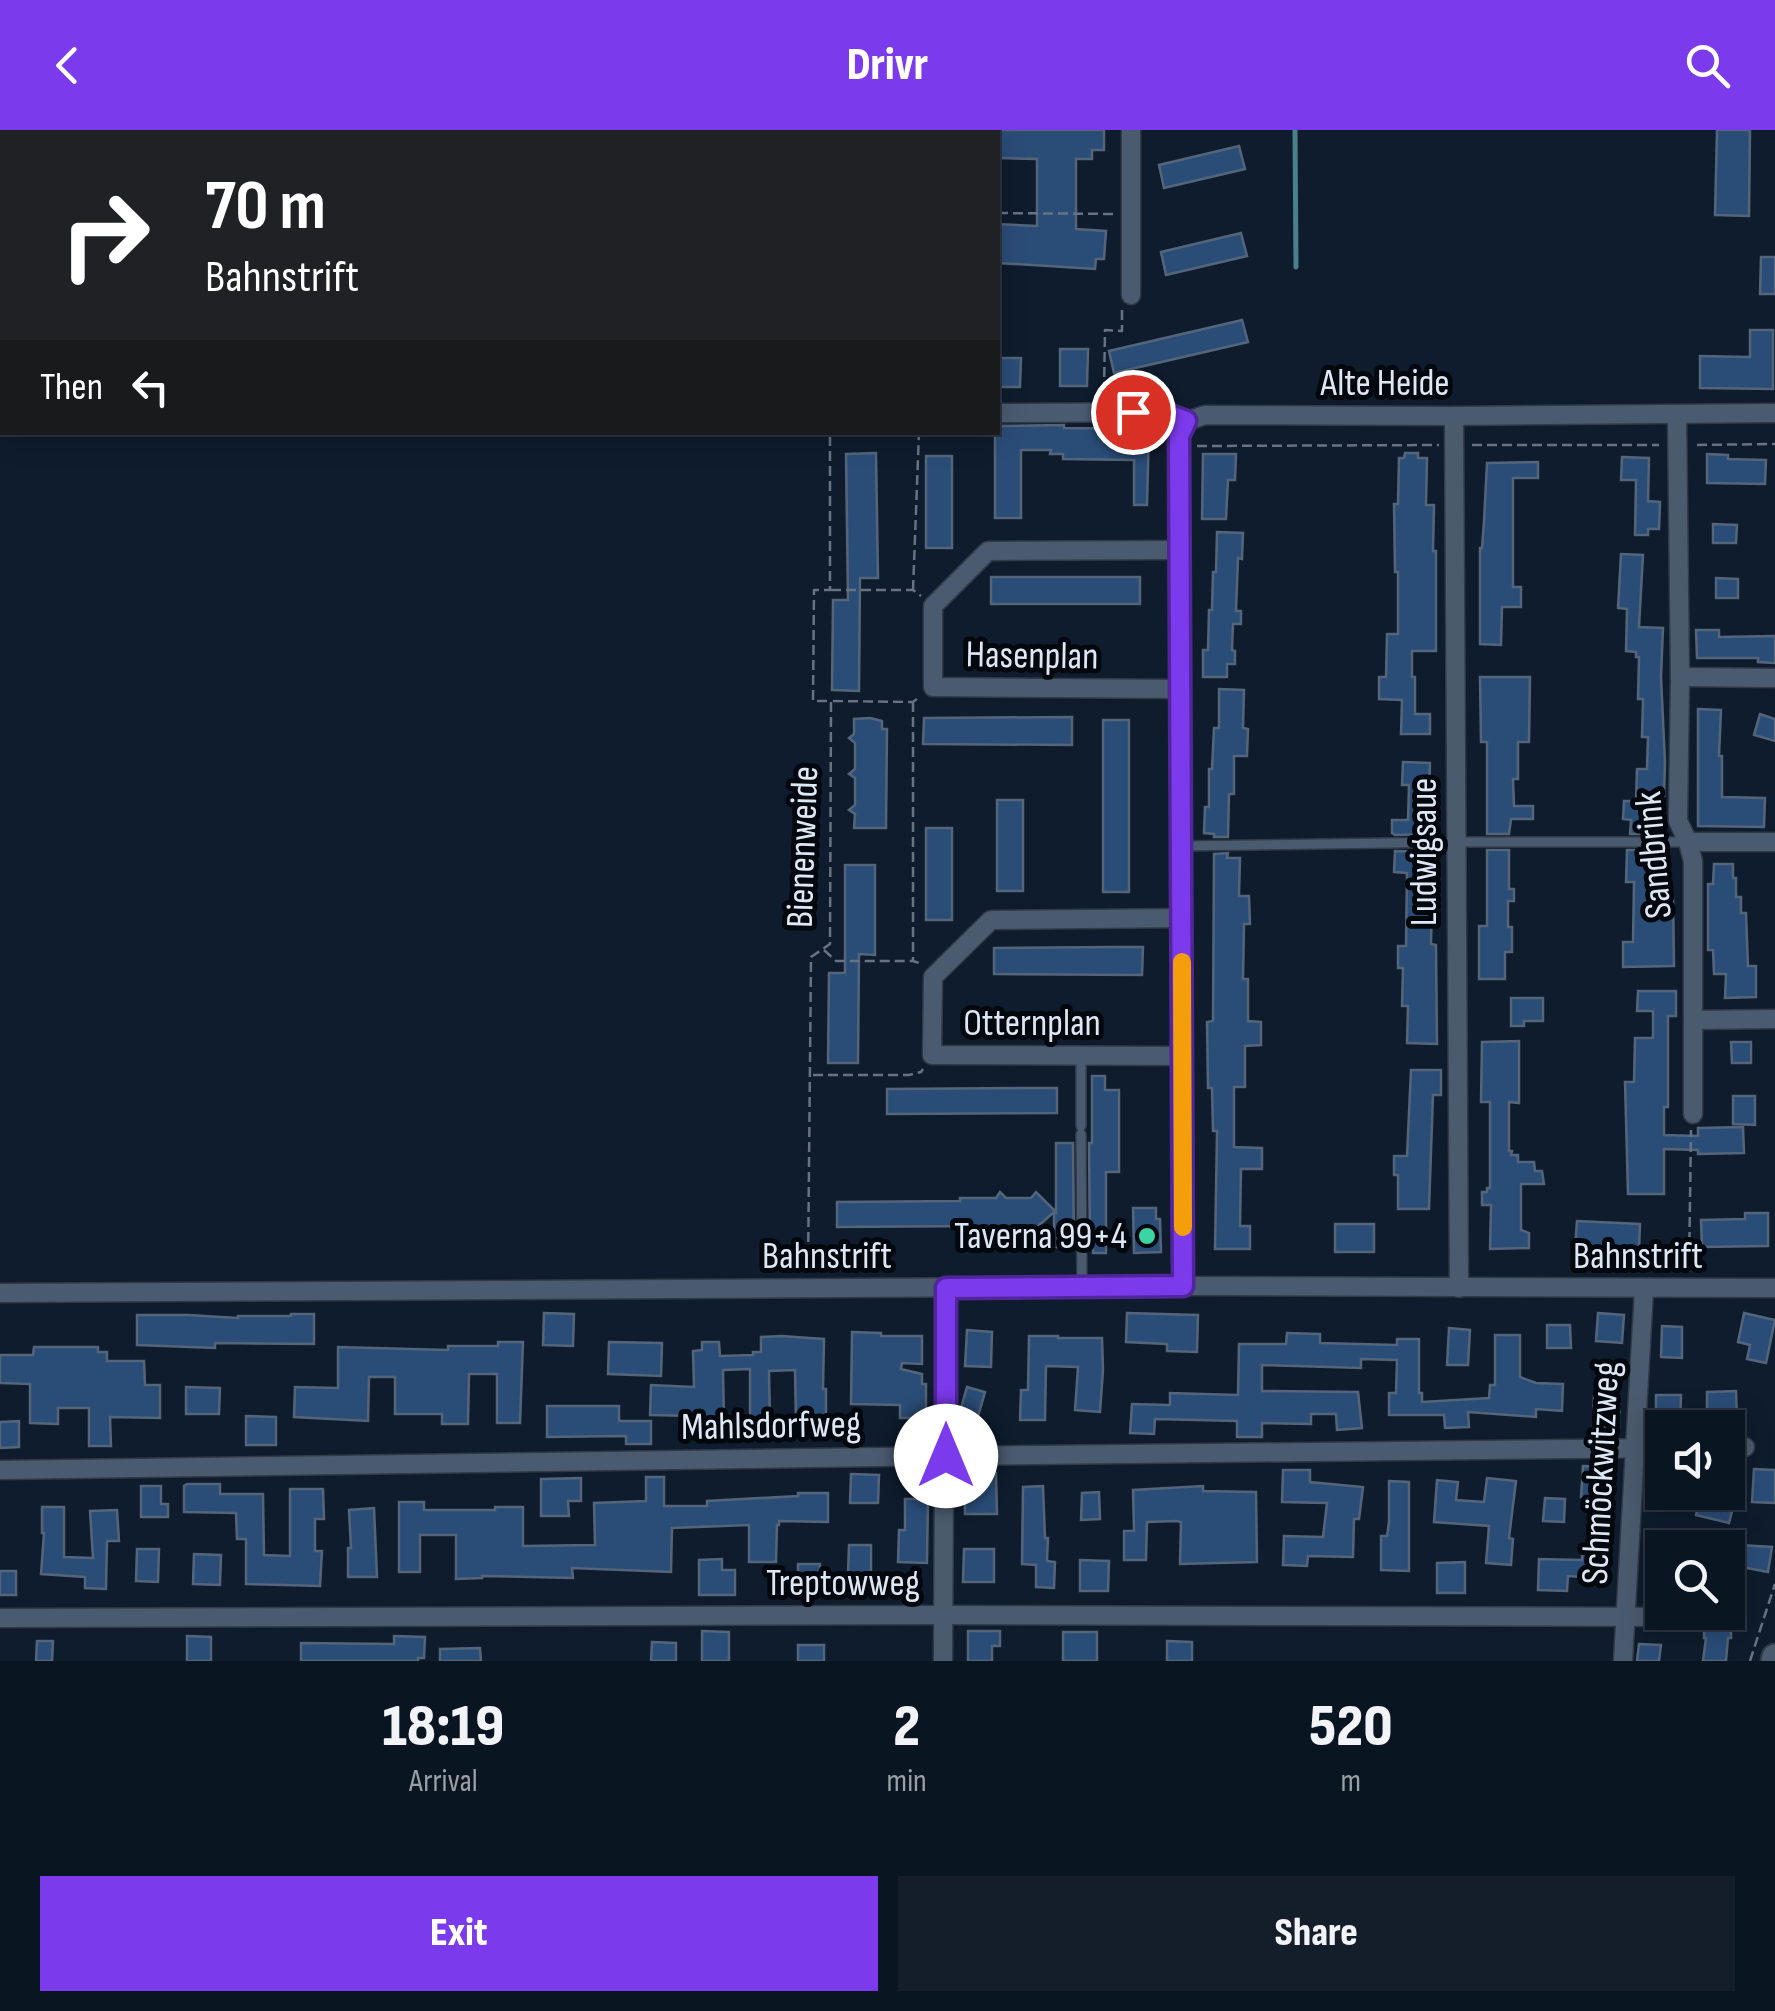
<!DOCTYPE html>
<html lang="en">
<head>
<meta charset="utf-8">
<style>
  body { margin:0; font-family:"Sofia Sans Condensed",sans-serif; background:#131e2a; color:#f1f3f6; height:100vh; display:flex; flex-direction:column; font-size:38px; white-space:nowrap }
  * { box-sizing:border-box; margin:0 }
  p { font-size:32px; color:#999fa5 }
  .icon { flex:none; width:55px; height:55px; fill:none; stroke:currentColor; stroke-width:2; stroke-linecap:round; stroke-linejoin:round }
  .map { position:relative; height:1531px; overflow:hidden }
  .panel { display:flex; flex-direction:column; background:#0a1522; flex:1 }
  .panel>* { flex:none }
  .guide { position:absolute; left:0px; top:0px; width:1000px; height:305px; box-shadow:0 5px 25px #0003,0 0 0 2px #2a3440; background:#202124; color:#fff; overflow:hidden }
  .tools { position:absolute; left:1645px; top:1280px; display:grid; gap:20px }
  .tools a { display:grid; place-items:center; width:100px; height:100px; border-radius:0px; background:#0a1522; box-shadow:0 5px 25px #0003,0 0 0 2px #2a3440; font-size:50px }
  .pin { position:absolute; display:grid; place-items:center; width:85px; height:85px; color:#fff; margin:-42px; border:5px solid #fff; border-radius:50%; box-shadow:0 2px 10px #0007 }
  .me { position:absolute; width:110px; margin:-55px; rotate:0deg; stroke-linejoin:round; filter:drop-shadow(0 0 8px #0008) }
  .turn { display:flex; align-items:center; gap:35px; height:210px; padding:0 40px; font-size:45px }
  .turn .icon { width:130px; height:130px; stroke-width:2.5 }
  .turn b { display:block; font-size:70px; line-height:85px }
  .then { display:flex; align-items:center; height:95px; padding:0 40px; background:#0003; gap:20px; font-size:38px }
  .eta { display:flex; justify-content:space-evenly; align-items:center; height:170px; text-align:center }
  .eta b { font-size:60px; font-weight:800; line-height:70px }
  .button { display:flex; gap:20px; margin-top:auto; padding:20px 40px }
  .button a { flex:1; height:115px; border-radius:0px; background:#7c3aed; color:#fff; font-size:40px; font-weight:800; line-height:115px; text-align:center }
  .button a+a { background:#131e2a; color:#f1f3f6 }
  header { display:flex; justify-content:space-between; align-items:center; height:130px; padding:0 40px; background:#7c3aed; color:#fff; font-size:45px; font-weight:800 }
  .map>svg:first-child { display:block }
  .lines { fill:none; stroke-linecap:round; stroke-linejoin:round }
  .stream { stroke:#4a808a; stroke-width:5 }
  .building { fill:#2a4d78; stroke:#54657a; stroke-width:2.5 }
  .lane-casing { stroke:#313846; stroke-width:12 }
  .street-casing { stroke:#313846; stroke-width:21 }
  .secondary-casing { stroke:#313846; stroke-width:29 }
  .path { stroke:#677382; stroke-width:2.5; stroke-dasharray:10 5; stroke-linecap:butt }
  .lane { stroke:#4b5b6f; stroke-width:9 }
  .street { stroke:#4b5b6f; stroke-width:18 }
  .secondary { stroke:#4b5b6f; stroke-width:25 }
  .route-casing { stroke:#51269a; stroke-width:25 }
  .route { stroke:#7c3aed; stroke-width:18 }
  .slow { stroke:#f59e0b; stroke-width:18 }
  .poi-dot { fill:#3bd4a4; stroke:#03070e; stroke-width:4 }
  .labels { text-anchor:middle; dominant-baseline:central; stroke-width:10; stroke-linejoin:round; paint-order:stroke }
  .street-label { font-size:38px; fill:#dee8f4; stroke:#03070e }
  .poi-label { font-size:38px; fill:#dee8f4; stroke:#03070e; text-anchor:end }
</style>
</head>
<body>
<header><svg class="icon" aria-label="back" viewBox="0 0 24 24"><path d="M15 5l-7 7 7 7"/></svg>Drivr<svg class="icon" aria-label="search" viewBox="0 0 24 24"><circle cx="10" cy="10" r="6"/><path d="M15 15l6 6"/></svg></header>
<div class="map">
<svg width="1775" height="1531" viewBox="0 0 1775 1531">
  <rect width="100%" height="100%" fill="#0e1c2d"/>
  <g class="lines">
    <path class="stream" d="M1295,0L1296,137"/>
  </g>
  <g class="building">
    <path d="M998,0H1104V20H1092V29H1076V99L1106,101L1104,129H1096L1095,139L998,133V94L1037,96V29L998,28Z"/>
    <path d="M1717,0H1750L1749,86L1715,85Z"/>
    <path d="M1239,16L1245,39L1164,58L1159,35Z"/>
    <path d="M1241,103L1247,126L1166,145L1161,122Z"/>
    <path d="M1761,127H1775V164H1760Z"/>
    <path d="M1242,190L1248,212L1114,243L1109,221Z"/>
    <path d="M1750,200H1773V259L1700,258V226L1750,227Z"/>
    <path d="M1060,219H1088L1087,256H1060Z"/>
    <path d="M998,228H1021L1020,257H998Z"/>
    <path d="M1064,295V298L1149,299L1147,375H1134V330L1063,329V324H1050L1051,320H1021V388H995V302H998V296Z"/>
    <path d="M876,323L878,448H860L859,561L832,560L833,470H848L846,324Z"/>
    <path d="M1405,323H1418V328H1427L1426,375H1434L1433,421H1436V521H1412V547H1415V584H1430V604H1401L1402,570L1379,569V547H1386L1387,504H1398V442H1395L1394,374H1398L1399,328H1404Z"/>
    <path d="M1203,324H1236L1235,350H1228L1226,389H1202Z"/>
    <path d="M1707,324L1728,325V329L1766,330L1765,354L1707,353Z"/>
    <rect x="926" y="326" width="26" height="92"/>
    <path d="M1622,327L1649,328L1648,371L1660,372L1659,399H1648V405H1635L1636,350H1621Z"/>
    <path d="M1538,332V348H1513V457H1521V477H1502L1501,515L1480,514V418H1482L1484,391L1487,333Z"/>
    <path d="M1713,394L1737,395L1736,413H1713Z"/>
    <path d="M1217,402L1243,403L1242,429L1238,428L1236,481H1241V494H1233L1232,520L1235,521V534H1227V547H1203V520H1208L1209,480H1212L1213,442H1216Z"/>
    <path d="M1621,424L1643,425L1639,497L1663,498L1661,547L1665,632L1663,704H1630L1631,690L1623,689L1624,671H1636L1637,639H1647L1648,607H1642L1643,569H1638L1639,527H1636V522L1626,521L1627,479L1618,478Z"/>
    <rect x="991" y="447" width="149" height="27"/>
    <path d="M1716,448L1738,449V468H1716Z"/>
    <path d="M1696,500H1719V507L1775,506V533L1758,532V528H1697Z"/>
    <path d="M1480,547H1530L1529,612H1518V649H1513L1514,676H1533V689H1511L1509,704H1487V612H1481Z"/>
    <path d="M1219,559L1244,560L1243,598L1248,599L1247,626H1234V664H1229L1228,707H1214V704L1204,703L1205,677H1209V639H1212L1214,598H1219Z"/>
    <path d="M1698,579L1721,580L1719,626H1722V667L1765,668L1764,697L1698,696Z"/>
    <path d="M1760,584L1775,589V611L1754,605Z"/>
    <path d="M1072,587V615L923,614L924,588Z"/>
    <path d="M870,588L882,591V599H887L886,698H854L855,684L849,680L855,675V648L849,644L855,639V613L849,608L854,604V589Z"/>
    <rect x="1103" y="590" width="26" height="172"/>
    <path d="M1403,632L1430,633L1428,704L1395,705L1392,703V690H1408L1409,655H1402Z"/>
    <rect x="997" y="670" width="26" height="91"/>
    <rect x="926" y="698" width="26" height="92"/>
    <path d="M1487,720H1509V759H1514V771H1508V797H1512V822H1505V849H1479V796H1487Z"/>
    <path d="M1627,720H1664V740H1651L1650,766H1673L1674,836L1623,837V812H1633L1634,752H1626Z"/>
    <path d="M1395,721L1431,722L1429,772H1432L1431,814L1436,815L1437,914L1407,913L1408,876H1402L1403,838H1398V816H1406L1407,743L1394,742Z"/>
    <path d="M1228,723L1227,728H1240L1239,766H1249L1250,794H1244L1243,849H1248V891L1261,892V915L1245,916V957H1234V1017L1262,1018V1039H1241L1240,1096H1250V1119H1215L1217,1001H1213L1212,958H1208L1207,892L1213,891L1214,724Z"/>
    <path d="M1714,734H1733V748H1736V767H1741V783H1746L1748,836H1756V867L1725,868L1726,844H1714L1713,820H1708V754H1713Z"/>
    <path d="M845,735H875V825L859,824L858,933H828L829,843H845Z"/>
    <path d="M1118,817H1143L1142,845L994,844V818Z"/>
    <path d="M1638,861H1676V886H1668V977H1664V1005L1698,1006V998L1743,997L1744,1023L1698,1024V1020L1664,1019V1064H1628L1625,952H1634L1635,908H1653V881H1637Z"/>
    <path d="M1511,868H1543V891H1524V896H1511Z"/>
    <path d="M1519,911V973L1509,972V1021H1512L1511,1025H1518V1032H1534L1535,1041H1542L1544,1054H1521V1100L1529,1103V1118L1490,1119L1491,1075H1482V1062H1487V1058H1490V972H1481L1482,912Z"/>
    <path d="M1731,912H1751V933H1732Z"/>
    <path d="M1411,940H1441V965H1433L1429,1079H1398V1045H1394V1026H1407Z"/>
    <path d="M1092,946H1105V960H1119V1042H1106V1123H1093V1116H1090L1089,1013H1092Z"/>
    <path d="M1034,958H1057V983L887,984V959Z"/>
    <path d="M1733,966H1755V995L1733,994Z"/>
    <path d="M1056,1013H1073L1074,1117H1054V1082L1036,1098H983V1096L837,1097V1072L960,1071V1068H996L1000,1062L1006,1068H1031L1036,1062L1056,1082Z"/>
    <path d="M1133,1078H1156V1089H1160L1161,1122L1134,1123Z"/>
    <path d="M1745,1083H1768V1116L1702,1117L1701,1090L1745,1089Z"/>
    <path d="M1577,1091L1640,1094L1639,1120L1575,1118Z"/>
    <rect x="1335" y="1094" width="39" height="28"/>
    <path d="M544,1183L574,1184L573,1216L543,1215Z"/>
    <path d="M1127,1183L1198,1185L1197,1222L1167,1221V1214L1126,1212Z"/>
    <path d="M1598,1183L1624,1185L1622,1213L1596,1211Z"/>
    <path d="M1744,1183L1775,1190L1766,1233L1747,1229L1750,1215L1738,1212Z"/>
    <path d="M291,1184H314V1214L215,1213V1218L137,1215V1185H188L238,1188V1186H291Z"/>
    <path d="M1547,1195H1570L1571,1218H1547Z"/>
    <path d="M1662,1196L1682,1197V1228L1661,1227Z"/>
    <path d="M1449,1198L1470,1200L1468,1235H1447Z"/>
    <path d="M967,1200L992,1202L991,1237L965,1236Z"/>
    <path d="M852,1202L881,1203V1206H922V1234L902,1233L901,1239L922,1244V1254H926V1288H900V1275L851,1274Z"/>
    <path d="M1287,1203L1320,1204V1213L1397,1215V1209H1419V1263H1422V1272L1489,1268L1490,1255H1495V1205H1520V1247L1536,1253L1563,1254L1562,1281L1536,1279V1287L1468,1282L1469,1297L1445,1298L1444,1285H1389V1263H1396L1397,1230L1361,1229V1238L1262,1235V1261L1358,1262L1362,1298L1337,1300L1336,1284H1311V1294L1262,1293V1307H1237V1291L1155,1289L1154,1304L1130,1303L1132,1274L1170,1275V1263L1238,1265L1239,1214H1286Z"/>
    <path d="M781,1206L824,1209L823,1259H826V1291L796,1292L795,1240L769,1241L770,1290H750V1239L723,1240L724,1290L695,1291L694,1286L650,1285L651,1255L694,1257L693,1221L702,1220V1212H719L720,1226L753,1225V1222H761V1207Z"/>
    <path d="M1029,1206H1058V1208H1102L1103,1240L1100,1282L1075,1280L1078,1237L1046,1236L1045,1290H1020L1021,1260H1028Z"/>
    <path d="M498,1212H523L520,1293H497V1244H469L468,1294H442V1284H395V1247H369L368,1291L294,1287L295,1257L338,1258V1217L448,1220V1216H498Z"/>
    <path d="M609,1212L662,1213L661,1246L608,1244Z"/>
    <path d="M34,1217H98V1222H107V1231H144L145,1255H160V1288L110,1287L111,1316H89V1278H58V1294L30,1293V1254L0,1253V1225H33Z"/>
    <path d="M186,1257L220,1258L219,1284H186Z"/>
    <path d="M967,1257L985,1262L977,1290L959,1285Z"/>
    <path d="M1736,1261L1737,1289L1707,1290V1262Z"/>
    <path d="M1656,1265H1681L1680,1298H1656Z"/>
    <path d="M1594,1266L1620,1267L1619,1297L1593,1296Z"/>
    <path d="M547,1276H619V1291H651V1314H626V1306L547,1307Z"/>
    <path d="M246,1286L276,1287V1315H246Z"/>
    <path d="M19,1291V1317L0,1318V1292Z"/>
    <path d="M1583,1336L1612,1337L1610,1368L1581,1367Z"/>
    <path d="M1646,1337L1662,1338V1368H1645Z"/>
    <path d="M1754,1339L1775,1340V1373L1752,1372Z"/>
    <path d="M1283,1340H1310V1352L1363,1357L1359,1389H1354L1353,1427L1308,1426L1307,1436L1283,1435L1284,1406L1323,1407L1327,1373L1282,1372Z"/>
    <path d="M996,1343L997,1384H965L964,1344Z"/>
    <path d="M851,1344L879,1345L878,1373H850Z"/>
    <path d="M646,1347H664V1376H707V1371L798,1366V1363H828V1392L779,1391V1395H777L776,1432H749V1395L672,1398L671,1442L572,1438L573,1448L482,1446V1448L456,1449V1405H420V1442H399V1372H424V1380H495V1377H523V1416L595,1415L594,1373L646,1371Z"/>
    <path d="M581,1348V1371H568L569,1386H541V1349Z"/>
    <path d="M1487,1348L1516,1351L1509,1408L1513,1409L1511,1435L1486,1433L1489,1396L1434,1392L1437,1350L1458,1352L1456,1370L1484,1372Z"/>
    <path d="M1389,1351L1409,1352V1441L1381,1440V1406H1387L1389,1392Z"/>
    <path d="M187,1354H220V1364H263L264,1425L290,1426V1359H323L324,1389H315V1421H322L320,1456L246,1454V1409H237L236,1383L184,1382V1356Z"/>
    <path d="M141,1356H161V1374H168V1387H141Z"/>
    <path d="M1043,1356L1045,1408H1048L1047,1431L1055,1432L1054,1458L1036,1457V1435L1022,1434L1023,1357Z"/>
    <path d="M1203,1356V1361L1256,1362L1257,1432L1180,1434L1181,1392L1176,1391L1147,1392L1146,1430H1124V1401H1134L1133,1360Z"/>
    <path d="M1099,1362L1100,1389L1081,1390L1082,1363Z"/>
    <path d="M1702,1362L1735,1370L1729,1393L1696,1385Z"/>
    <path d="M1545,1368L1565,1369L1564,1392L1543,1391Z"/>
    <path d="M905,1369H928L927,1433L898,1432L899,1400H905Z"/>
    <path d="M42,1377H64V1427L93,1428L90,1381L117,1380L119,1411H107L106,1459L85,1458V1447L41,1444L44,1403H42Z"/>
    <path d="M374,1378L377,1447H348V1418H351L349,1380Z"/>
    <path d="M1647,1412H1662V1440L1645,1439Z"/>
    <path d="M849,1415H871V1445L848,1444Z"/>
    <path d="M1740,1415L1772,1417L1768,1442L1736,1436Z"/>
    <path d="M1582,1418L1608,1420L1607,1449L1568,1446L1567,1461L1538,1460L1539,1429L1582,1430Z"/>
    <path d="M137,1419H159L158,1452L136,1451Z"/>
    <path d="M964,1419H994V1452H963Z"/>
    <path d="M194,1424L221,1425L220,1455L193,1454Z"/>
    <path d="M722,1429V1440H735V1465H699V1430Z"/>
    <path d="M1080,1430L1109,1431L1108,1461H1080Z"/>
    <path d="M1465,1432V1463H1437V1433Z"/>
    <path d="M798,1434H820V1463L798,1462Z"/>
    <rect x="0" y="1441" width="16" height="24"/>
    <path d="M1704,1482H1731V1508H1728L1726,1531H1703L1706,1508H1704Z"/>
    <path d="M702,1501L729,1502V1531H702Z"/>
    <path d="M968,1501H1000V1516H992V1531H968Z"/>
    <rect x="1063" y="1502" width="34" height="29"/>
    <path d="M187,1506L211,1507V1531H187Z"/>
    <path d="M394,1506L425,1507L424,1528H418V1531H301V1513L394,1514Z"/>
    <path d="M37,1511H53L52,1531H36Z"/>
    <path d="M1167,1511L1192,1512V1531H1167Z"/>
    <path d="M652,1512L676,1513V1531H651Z"/>
    <path d="M1639,1514L1661,1515L1659,1531H1637Z"/>
    <rect x="798" y="1515" width="26" height="16"/>
    <path d="M480,1518L481,1531H440V1519Z"/>
  </g>
  <g class="lines">
    <defs>
      <g id="lane">
        <path d="M1181,716L1457,712H1688"/>
        <path d="M1081,926V996"/>
        <path d="M1081,1004L1082,1157"/>
      </g>
      <g id="street">
        <path d="M919,0V2"/>
        <path d="M1131,0V165"/>
        <path d="M998,283L1162,282L1187,291L1205,285L1454,286L1775,283"/>
        <path d="M1677,285L1680,547L1678,691L1688,712L1693,731V984"/>
        <path d="M1454,286L1459,1158"/>
        <path d="M1180,420L988,421L933,476V557L1180,559"/>
        <path d="M1680,547L1775,548"/>
        <path d="M1688,712H1775"/>
        <path d="M1181,788L991,790L933,847L932,925L1182,926"/>
        <path d="M1694,890L1775,889"/>
        <path d="M1183,1156L1179,306L1187,291"/>
        <path d="M0,1163L1183,1156L1775,1158"/>
        <path d="M1728,1318L1745,1317"/>
        <path d="M0,1340L946,1326L1662,1318"/>
        <path d="M0,1488L944,1485L1685,1487"/>
        <path d="M943,1531L945,1158"/>
        <path d="M1623,1531L1644,1159"/>
      </g>
      <path id="secondary" d="M1774,1531L1775,1527"/>
    </defs>
    <use href="#lane" class="lane-casing"/>
    <use href="#street" class="street-casing"/>
    <use href="#secondary" class="secondary-casing"/>
    <g class="path">
      <path d="M998,83L1115,84"/>
      <path d="M1104,262L1105,200L1122,201V178"/>
      <path d="M1472,315H1659"/>
      <path d="M1697,315L1775,314"/>
      <path d="M1197,316L1439,315"/>
      <path d="M831,460H913L921,466"/>
      <path d="M913,460L919,302"/>
      <path d="M833,571L913,572L918,568"/>
      <path d="M913,572V831L922,834"/>
      <path d="M824,820L836,831H912"/>
      <path d="M813,945H909L921,942L923,939"/>
      <path d="M808,1142L811,827L830,814L831,571H813L814,460H830V302"/>
      <path d="M1689,1142L1691,1000"/>
      <path d="M1750,1531L1775,1454"/>
    </g>
    <use href="#lane" class="lane"/>
    <use href="#street" class="street"/>
    <use href="#secondary" class="secondary"/>
  </g>
  <g class="lines">
    <defs>
      <path id="route" d="M946,1326V1158L1183,1156L1179,306L1186,291L1162,282H1133"/>
    </defs>
    <use href="#route" class="route-casing"/>
    <use href="#route" class="route"/>
    <path class="slow" d="M1182,832L1183,1097"/>
  </g>
  <circle class="poi-dot" cx="1147" cy="1106" r="10"/>
  <g class="labels">
    <g class="street-label">
      <text x="1385" y="253">Alte Heide</text>
      <text transform="translate(1032 526) rotate(1)">Hasenplan</text>
      <text transform="translate(803 717) rotate(-88)">Bienenweide</text>
      <text transform="translate(1424 722) rotate(-90)">Ludwigsaue</text>
      <text transform="translate(1654 725) rotate(-95)">Sandbrink</text>
      <text x="1032" y="893">Otternplan</text>
      <text x="827" y="1126">Bahnstrift</text>
      <text x="1638" y="1126">Bahnstrift</text>
      <text transform="translate(771 1296) rotate(-1)">Mahlsdorfweg</text>
      <text transform="translate(1601 1343) rotate(-87)">Schmöckwitzweg</text>
      <text x="843" y="1453">Treptowweg</text>
    </g>
    <g class="poi-label">
      <text x="1127" y="1106">Taverna 99+4</text>
    </g>
  </g>
</svg>
<div class="tools">
<a><svg class="icon" aria-label="sound" viewBox="0 0 24 24"><path d="M4 9h4l5-4v14l-5-4H4zM17 9q2 3 0 6"/></svg></a>
<a><svg class="icon" aria-label="search" viewBox="0 0 24 24"><circle cx="10" cy="10" r="6"/><path d="M15 15l6 6"/></svg></a>
</div>
<div class="pin" style="left:1133px;top:282px;background:#d93025"><svg class="icon" aria-label="arrive" viewBox="0 0 24 24"><path d="M6 21V4h12l-3 4 3 4H6"/></svg></div>
<svg class="me" style="left:946px;top:1326px" viewBox="-20 -20 40 40"><circle r="19" fill="#fff"/><path d="M0-13L10 11 0 6-10 11z" fill="#7c3aed"/></svg>
<div class="guide">
<div class="turn"><svg class="icon" aria-label="right" viewBox="0 0 24 24"><path d="M7 20v-9h11M14 6l5 5-5 5"/></svg><div><b>70 m</b>Bahnstrift</div></div>
<div class="then">Then<svg class="icon" aria-label="left" viewBox="0 0 24 24"><path d="M17 20v-9H6M10 6l-5 5 5 5"/></svg></div>
</div>
</div>
<section class="panel">
<div class="eta">
<div><b>18:19</b><p>Arrival</p></div>
<div><b>2</b><p>min</p></div>
<div><b>520</b><p>m</p></div>
</div>
<div class="button"><a>Exit</a><a>Share</a></div>
</section>
</body>
</html>
